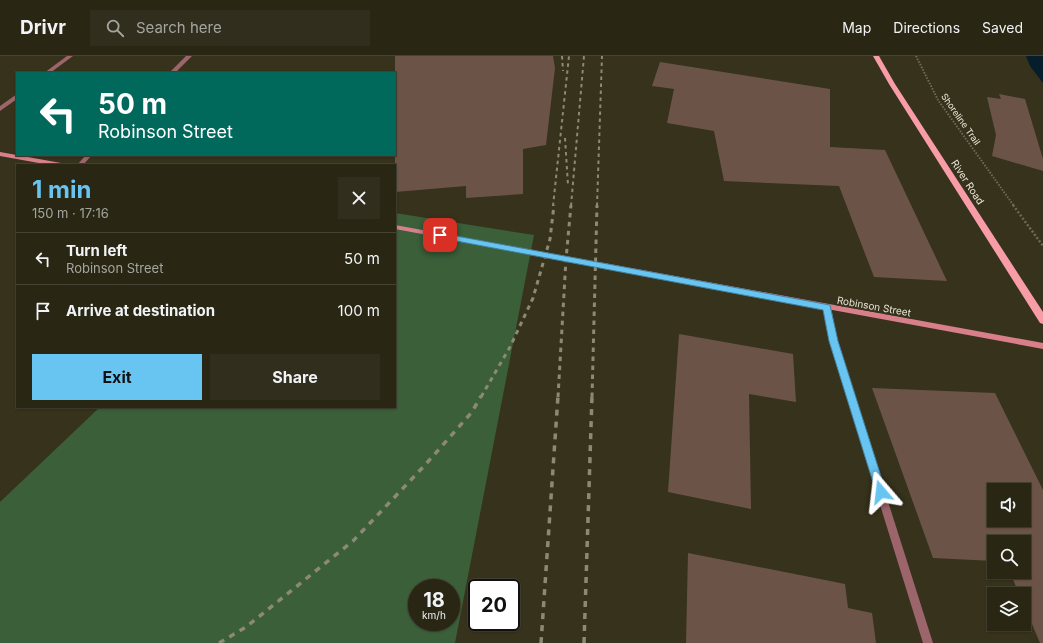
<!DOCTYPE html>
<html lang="en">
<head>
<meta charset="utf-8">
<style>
  body { margin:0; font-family:Inter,sans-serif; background:#312e1d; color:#f1f3f6; height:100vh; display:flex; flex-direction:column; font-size:15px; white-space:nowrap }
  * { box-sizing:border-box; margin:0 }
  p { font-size:13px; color:#a5a5a0 }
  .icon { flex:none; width:22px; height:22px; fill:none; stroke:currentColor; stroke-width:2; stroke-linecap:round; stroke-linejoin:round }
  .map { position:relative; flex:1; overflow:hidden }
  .drawer { position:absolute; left:16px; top:108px; width:380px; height:244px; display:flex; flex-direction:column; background:#292614; border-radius:0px; box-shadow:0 1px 3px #0004,0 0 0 1px #454334 }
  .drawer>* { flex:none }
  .guide { position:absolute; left:16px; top:16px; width:380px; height:84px; border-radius:0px; box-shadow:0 1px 3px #0004,0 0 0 1px #454334; background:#00695c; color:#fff; overflow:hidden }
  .fabs { position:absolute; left:987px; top:427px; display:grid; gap:8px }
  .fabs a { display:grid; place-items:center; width:44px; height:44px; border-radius:0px; background:#292614; box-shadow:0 1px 3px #0004,0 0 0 1px #454334; font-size:20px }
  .speed { position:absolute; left:408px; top:523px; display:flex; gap:8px; font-size:20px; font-weight:700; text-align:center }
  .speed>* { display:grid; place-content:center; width:52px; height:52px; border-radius:50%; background:#292614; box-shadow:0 1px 3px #0004,0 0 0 1px #454334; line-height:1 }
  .speed small { font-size:10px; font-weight:400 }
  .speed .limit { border:2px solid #111; border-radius:6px; background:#fff; color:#111 }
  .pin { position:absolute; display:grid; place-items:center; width:34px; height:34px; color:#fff; margin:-17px; border-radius:8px; box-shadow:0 2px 6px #0006 }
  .me { position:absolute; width:44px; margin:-22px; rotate:343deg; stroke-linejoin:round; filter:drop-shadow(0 0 3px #0008) }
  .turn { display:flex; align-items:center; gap:14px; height:84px; padding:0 16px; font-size:18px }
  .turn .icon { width:52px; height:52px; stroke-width:2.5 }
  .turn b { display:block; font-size:28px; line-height:34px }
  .round { display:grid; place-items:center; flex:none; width:42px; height:42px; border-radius:0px; background:#312e1d }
  .headline { display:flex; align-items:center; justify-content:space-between; height:68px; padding:0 16px }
  h1 { font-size:24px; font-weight:700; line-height:30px; color:#68c4f0 }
  .primary-button { display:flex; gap:8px; margin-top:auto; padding:8px 16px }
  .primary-button a { flex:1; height:46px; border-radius:0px; background:#68c4f0; color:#111; font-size:16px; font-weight:700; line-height:46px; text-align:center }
  .primary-button a+a { background:#312e1d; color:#f1f3f6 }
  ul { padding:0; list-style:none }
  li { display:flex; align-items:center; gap:12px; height:52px; padding:0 16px; border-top:1px solid #454334 }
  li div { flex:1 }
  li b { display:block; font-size:15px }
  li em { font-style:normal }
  header { display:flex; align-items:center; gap:24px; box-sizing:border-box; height:56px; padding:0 20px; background:#292614; border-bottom:1px solid #454334 }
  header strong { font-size:19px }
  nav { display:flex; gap:22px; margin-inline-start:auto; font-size:14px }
  .search { width:280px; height:36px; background:#312e1d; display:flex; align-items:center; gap:10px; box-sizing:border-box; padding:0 14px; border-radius:0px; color:#a5a5a0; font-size:15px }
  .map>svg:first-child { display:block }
  .green { fill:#3a5f39; fill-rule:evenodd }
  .water { fill:#061d2c }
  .building { fill:#6b5447; fill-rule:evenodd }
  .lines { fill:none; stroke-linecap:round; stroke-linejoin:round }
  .path-far1 { stroke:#6f6b57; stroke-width:2; stroke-dasharray:1.5 1.5; stroke-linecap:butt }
  .path { stroke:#6f6b57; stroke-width:2.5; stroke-dasharray:2 2; stroke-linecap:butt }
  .lane { fill:#9c646b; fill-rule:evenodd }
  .street { fill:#9c646b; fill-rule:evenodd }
  .secondary { fill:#d87f8b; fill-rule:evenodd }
  .primary { fill:#f89ca8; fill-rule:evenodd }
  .rail-far2 { stroke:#8d8976; stroke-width:2; stroke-dasharray:3.5 3.5; stroke-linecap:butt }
  .rail-far1 { stroke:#8d8976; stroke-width:3; stroke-dasharray:4.5 4.5; stroke-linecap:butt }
  .rail { stroke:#8d8976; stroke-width:3.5; stroke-dasharray:6 6; stroke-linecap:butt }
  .route { fill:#68c4f0; stroke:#447f9c }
  .labels { text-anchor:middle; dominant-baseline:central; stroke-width:4; stroke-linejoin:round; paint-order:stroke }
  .far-street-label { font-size:9px; fill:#eae7d9; stroke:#37321b }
  .street-label { font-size:10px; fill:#eae7d9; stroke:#37321b }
</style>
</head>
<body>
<header>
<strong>Drivr</strong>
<div class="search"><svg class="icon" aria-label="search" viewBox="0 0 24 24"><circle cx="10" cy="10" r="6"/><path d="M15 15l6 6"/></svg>Search here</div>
<nav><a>Map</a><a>Directions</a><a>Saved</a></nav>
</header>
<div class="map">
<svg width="1043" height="587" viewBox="0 0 1043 587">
  <rect width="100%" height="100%" fill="#37321b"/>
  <path class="green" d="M395,157L534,179L455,587H0V446L100,351H395ZM417,532H451V566H417Z"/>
  <path class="water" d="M1026,0H1043V27L1030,10Z"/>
  <g class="building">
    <path d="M395,0H553L555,12L546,89L523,93V138L466,142V130L395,136Z"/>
    <path d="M660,6L830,33V91L885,94L947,225L874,221L839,130L724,125L714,75L667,67L674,33L652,30Z"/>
    <path d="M999,38L1025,43L1043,103V115L992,100L996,79L987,41L1001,43Z"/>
    <path d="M679,278L793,298L796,346L749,338L751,453L668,436Z"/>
    <path d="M872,332L995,337L1043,434V587H1040L1024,549V538H1019L1010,516H1024V486H994V505L933,502ZM994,434H1024V464H994Z"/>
    <path d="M688,497L845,528L848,552L872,557L876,587H686Z"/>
  </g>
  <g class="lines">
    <path class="path-far1" d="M916,0L938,44L1014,150"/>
    <path class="path" d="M1013,149L1043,190"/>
    <g class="lane">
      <path d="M186,0H192L175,17H169Z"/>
      <path d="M86,99H92L83,109H77Z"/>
      <path d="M827,248L831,251L837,285L933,587H923L829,285L823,251Z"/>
    </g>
    <g class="street">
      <path d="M67,0H73L50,17H44Z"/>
      <path d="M17,38V43L0,55V50Z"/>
    </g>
    <g class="secondary">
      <path d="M0,96L61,107L64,109H50L0,100Z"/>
      <path d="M395,169L1043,287V293L395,173Z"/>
    </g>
    <path class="primary" d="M873,0H879L895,28L1043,256V268L1040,267L889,28Z"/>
    <g class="rail-far2">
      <path d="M562,0L563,15"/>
      <path d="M565,82L568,129"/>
      <path d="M553,150L569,0"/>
      <path d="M571,150L584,0"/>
      <path d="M597,150L602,0"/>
    </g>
    <g class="rail-far1">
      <path d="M481,341L510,291L533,242L550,183L554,149"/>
      <path d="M558,341L566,203L571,149"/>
      <path d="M592,341L597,149"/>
    </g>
    <g class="rail">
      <path d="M219,587L246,571L353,485L425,409L472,356L481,340"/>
      <path d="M541,587L558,340"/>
      <path d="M584,587L592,340"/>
    </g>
  </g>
  <path class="route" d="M437,177H440L830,249L838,285L886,436L885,440L881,441L877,440L876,436L829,285L823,254L440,182L437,181Z"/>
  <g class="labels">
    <g class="far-street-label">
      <text transform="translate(961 63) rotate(55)">Shoreline Trail</text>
    </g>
    <g class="street-label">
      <text transform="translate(968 126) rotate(57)">River Road</text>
      <text transform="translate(874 250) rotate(10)">Robinson Street</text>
    </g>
  </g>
</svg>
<div class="fabs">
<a><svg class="icon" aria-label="sound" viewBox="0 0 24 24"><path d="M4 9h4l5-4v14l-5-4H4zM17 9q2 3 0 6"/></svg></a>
<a><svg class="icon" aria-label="search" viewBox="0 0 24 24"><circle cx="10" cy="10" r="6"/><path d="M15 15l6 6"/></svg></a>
<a><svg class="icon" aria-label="layers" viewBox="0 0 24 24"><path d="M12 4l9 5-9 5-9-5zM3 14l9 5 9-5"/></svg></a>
</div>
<div class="speed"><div>18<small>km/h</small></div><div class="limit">20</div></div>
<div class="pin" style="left:440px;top:179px;background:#d93025"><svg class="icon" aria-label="arrive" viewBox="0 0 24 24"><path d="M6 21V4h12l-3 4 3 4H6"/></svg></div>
<svg class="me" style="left:881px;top:436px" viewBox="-20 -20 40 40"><path d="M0-17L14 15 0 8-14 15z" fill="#68c4f0" stroke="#fff" stroke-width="4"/></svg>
<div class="guide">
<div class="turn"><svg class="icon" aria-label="left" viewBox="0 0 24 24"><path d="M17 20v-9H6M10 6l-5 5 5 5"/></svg><div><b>50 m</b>Robinson Street</div></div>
</div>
<section class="drawer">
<div class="headline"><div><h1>1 min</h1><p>150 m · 17:16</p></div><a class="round"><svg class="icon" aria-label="close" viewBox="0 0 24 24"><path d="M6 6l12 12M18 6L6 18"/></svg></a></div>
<ul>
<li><svg class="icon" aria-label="left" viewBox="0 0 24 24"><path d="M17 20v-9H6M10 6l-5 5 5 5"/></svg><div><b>Turn left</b><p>Robinson Street</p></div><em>50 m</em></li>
<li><svg class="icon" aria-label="arrive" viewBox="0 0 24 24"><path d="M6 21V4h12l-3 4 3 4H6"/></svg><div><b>Arrive at destination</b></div><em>100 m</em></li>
</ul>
<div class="primary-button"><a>Exit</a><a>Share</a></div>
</section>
</div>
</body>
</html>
